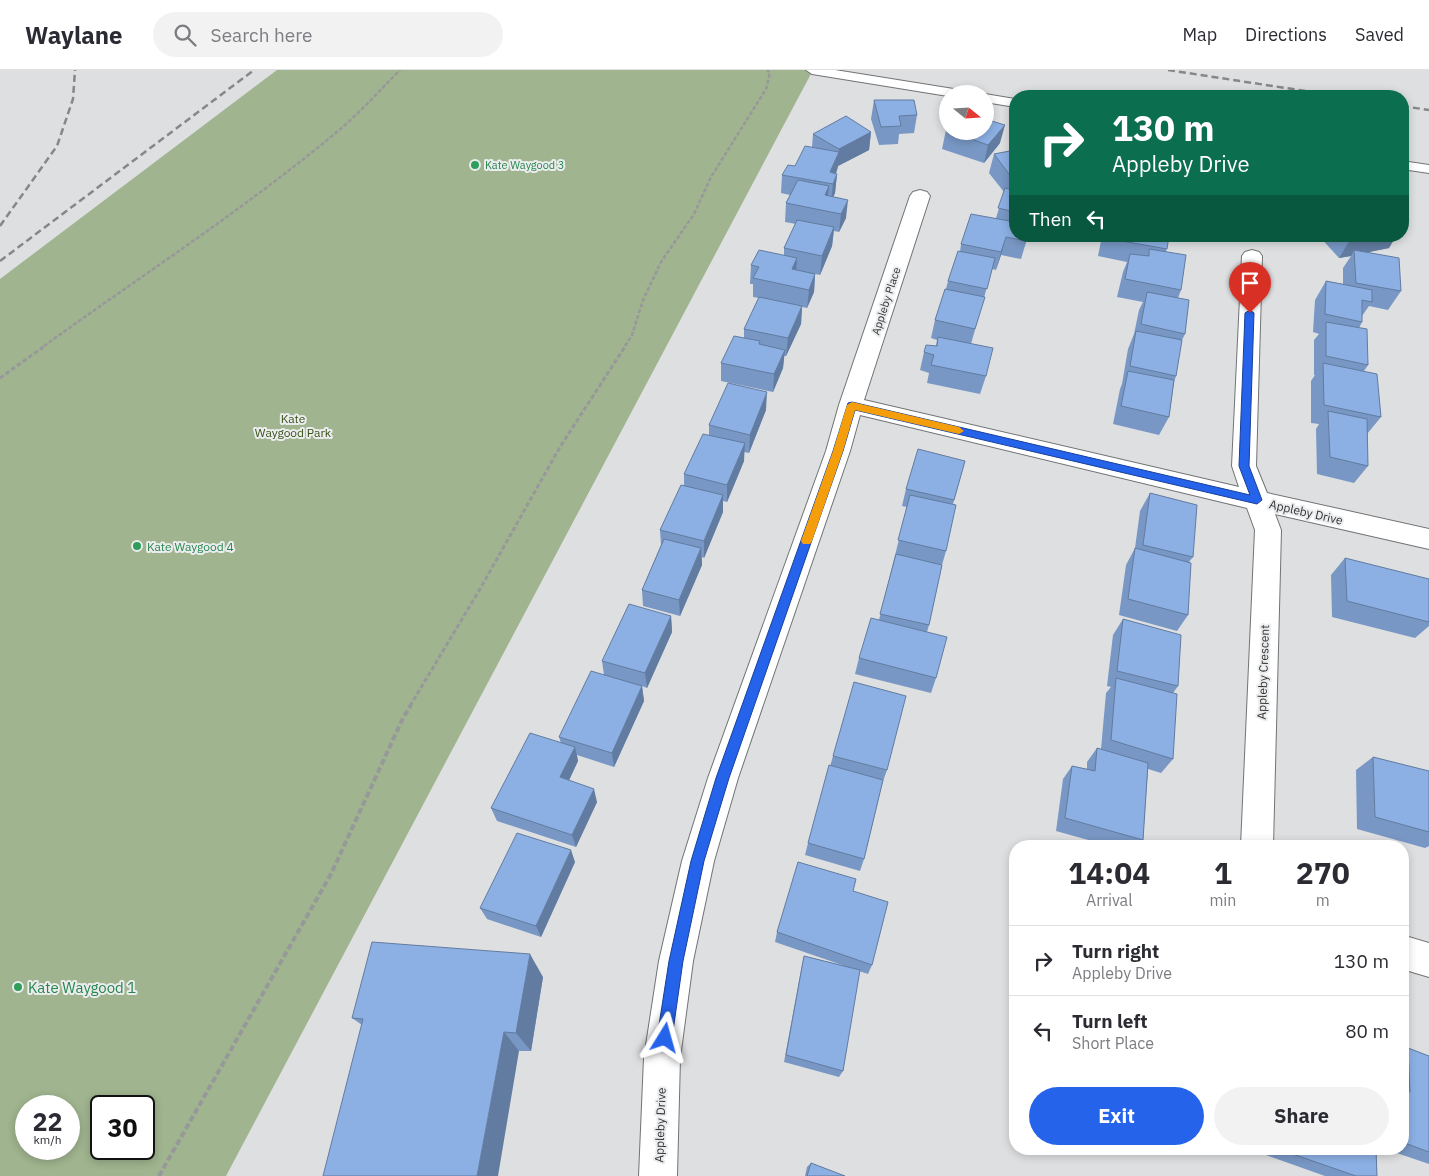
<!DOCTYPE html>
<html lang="en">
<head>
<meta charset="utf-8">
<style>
  body { margin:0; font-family:"IBM Plex Sans",sans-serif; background:#f2f2f3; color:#2b2b33; height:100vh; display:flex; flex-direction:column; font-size:19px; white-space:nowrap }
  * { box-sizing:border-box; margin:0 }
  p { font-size:16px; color:#7c7c81 }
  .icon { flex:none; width:28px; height:28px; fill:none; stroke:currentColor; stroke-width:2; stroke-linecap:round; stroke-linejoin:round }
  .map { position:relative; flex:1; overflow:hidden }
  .sheet { position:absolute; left:1009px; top:770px; width:400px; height:315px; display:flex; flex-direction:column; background:#fff; border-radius:20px; box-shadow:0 2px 8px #0003 }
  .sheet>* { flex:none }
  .banner { position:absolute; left:1009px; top:20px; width:400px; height:152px; border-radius:20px; box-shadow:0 2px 8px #0003; background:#0b6e4f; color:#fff; overflow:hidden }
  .needle { width:32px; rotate:108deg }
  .fabs { position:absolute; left:939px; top:15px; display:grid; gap:10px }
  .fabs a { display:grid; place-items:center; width:55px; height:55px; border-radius:50%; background:#fff; box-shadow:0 2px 8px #0003; font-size:25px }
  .speed { position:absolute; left:15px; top:1025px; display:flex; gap:10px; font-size:25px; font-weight:700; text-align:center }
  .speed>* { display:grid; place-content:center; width:65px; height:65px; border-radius:50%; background:#fff; box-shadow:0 2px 8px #0003; line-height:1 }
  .speed small { font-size:12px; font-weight:400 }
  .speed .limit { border:2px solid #111; border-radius:8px; background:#fff; color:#111 }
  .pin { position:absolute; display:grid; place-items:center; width:42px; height:42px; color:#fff; margin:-51px -21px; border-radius:50% 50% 50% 0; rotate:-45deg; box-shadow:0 0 5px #0007 }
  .pin .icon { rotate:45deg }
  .me { position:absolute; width:55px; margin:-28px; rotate:8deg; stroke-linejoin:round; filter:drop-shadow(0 0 4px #0008) }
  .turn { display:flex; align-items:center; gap:18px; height:105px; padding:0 20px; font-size:22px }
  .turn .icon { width:65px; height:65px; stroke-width:2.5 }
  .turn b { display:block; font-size:35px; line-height:42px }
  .then { display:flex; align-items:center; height:48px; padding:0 20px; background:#0003; gap:10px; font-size:19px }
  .eta { display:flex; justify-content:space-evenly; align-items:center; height:85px; text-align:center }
  .eta b { font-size:30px; font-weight:800; line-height:35px }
  .primary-button { display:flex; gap:10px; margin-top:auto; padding:10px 20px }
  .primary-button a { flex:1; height:58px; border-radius:30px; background:#2563eb; color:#fff; font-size:20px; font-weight:800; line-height:58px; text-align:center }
  .primary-button a+a { background:#f2f2f3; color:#2b2b33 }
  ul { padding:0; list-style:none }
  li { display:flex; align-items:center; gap:15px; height:70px; padding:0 20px; border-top:1px solid #e1e1e2 }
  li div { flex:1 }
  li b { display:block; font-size:19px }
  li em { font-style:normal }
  header { display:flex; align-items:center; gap:30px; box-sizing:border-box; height:70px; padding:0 25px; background:#fff; border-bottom:1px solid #e1e1e2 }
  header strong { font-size:24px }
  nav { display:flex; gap:28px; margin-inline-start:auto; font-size:18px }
  .search { width:350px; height:45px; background:#f2f2f3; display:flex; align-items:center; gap:12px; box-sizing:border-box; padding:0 18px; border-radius:28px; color:#7c7c81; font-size:19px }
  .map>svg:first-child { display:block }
  .green { fill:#a0b48f; fill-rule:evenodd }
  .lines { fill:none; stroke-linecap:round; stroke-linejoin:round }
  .lane-casing { stroke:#727374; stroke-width:2 }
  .street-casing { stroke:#727374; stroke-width:2 }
  .path-far2 { stroke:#979899; stroke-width:2.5; stroke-dasharray:4 2; stroke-linecap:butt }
  .path-far1 { stroke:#979899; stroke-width:3; stroke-dasharray:4.5 2.5; stroke-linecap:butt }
  .path { stroke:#979899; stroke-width:4; stroke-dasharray:6 3; stroke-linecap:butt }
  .lane { fill:#fff; fill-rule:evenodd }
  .street { fill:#fff; fill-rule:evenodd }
  .rail { stroke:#868788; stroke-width:2.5; stroke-dasharray:7 4; stroke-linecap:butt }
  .wall { fill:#7897c4 }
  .shaded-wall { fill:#627ba0 }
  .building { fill:#8cb0e4; stroke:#627ba0 }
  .route { fill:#2563eb; stroke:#184099 }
  .slow { fill:#f59e0b }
  .leisure-dot { fill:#2e9e5b; stroke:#ebecee; stroke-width:2 }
  .labels { text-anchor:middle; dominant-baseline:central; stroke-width:4; stroke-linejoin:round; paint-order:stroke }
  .far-leisure-label { font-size:11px; fill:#27864d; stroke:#ebecee; text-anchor:start }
  .far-street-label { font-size:11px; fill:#313232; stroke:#ebecee }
  .park-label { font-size:12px; fill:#375116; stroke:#ebecee }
  .street-label { font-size:12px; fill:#313232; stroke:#ebecee }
  .leisure-label { font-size:12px; fill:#27864d; stroke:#ebecee; text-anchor:start }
  .near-leisure-label { font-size:15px; fill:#27864d; stroke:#ebecee; text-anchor:start }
</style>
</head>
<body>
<header>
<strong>Waylane</strong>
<div class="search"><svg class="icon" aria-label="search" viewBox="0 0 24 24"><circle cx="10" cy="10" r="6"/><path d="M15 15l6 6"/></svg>Search here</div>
<nav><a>Map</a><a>Directions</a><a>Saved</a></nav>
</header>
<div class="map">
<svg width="1429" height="1106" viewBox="0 0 1429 1106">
  <rect width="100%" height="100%" fill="#dedfe1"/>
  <path class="green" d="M277,0H813L226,1106H0V209ZM26,1036H69V1079H26ZM101,1036H144V1079H101Z"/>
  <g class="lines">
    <defs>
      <g id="lane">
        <path d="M806,0H835L960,20L966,24H948V26L812,4Z"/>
        <path d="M985,24L1015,29V37L985,32Z"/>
        <path d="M1402,91L1429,95V103L1402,99Z"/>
      </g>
      <g id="street">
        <path d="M920,120L927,122L930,126L864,330L1239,417L1232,396L1242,186L1245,182L1252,180L1259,182L1262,186L1256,396L1267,423L1429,459V479L1275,444L1281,460L1273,776H1241L1255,460L1247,438L860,345L850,381L738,708L714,791L693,891L680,988L677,1106H639L644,988L659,891L682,791L708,708L826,381L839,335L910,126L913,122Z"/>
        <path d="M1402,865L1429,873V907L1402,899Z"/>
      </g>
    </defs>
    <use href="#lane" class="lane-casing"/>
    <use href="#street" class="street-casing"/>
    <g class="path-far2">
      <path d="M44,276C141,206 240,142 332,66C356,47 378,22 400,0"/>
      <path d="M625,276L632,265L643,230L661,192L694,144L711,107L766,19L770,3L767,0"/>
    </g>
    <g class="path-far1">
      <path d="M0,308L46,275"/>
      <path d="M410,636L480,519L560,377L626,275"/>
    </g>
    <path class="path" d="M159,1106L331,804L403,648L411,635"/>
    <use href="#lane" class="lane"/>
    <use href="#street" class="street"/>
    <g class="rail">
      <path d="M1168,0L1338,26"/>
      <path d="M1402,36L1429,40"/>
      <path d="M0,156L57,76L73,29L75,0"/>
      <path d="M0,191L254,0"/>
    </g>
  </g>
  <g class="wall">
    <path d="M874,30L917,45L914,63L899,64L898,74L879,75L871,49Z"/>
    <path d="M948,58V61H985L1000,73L984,93L942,79L946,60Z"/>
    <path d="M871,62L869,80L838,96L836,104H837L835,123L833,127L846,148L839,162L834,161L832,176L820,205L815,204L814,222L807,238L802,237L801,254L786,286H784L783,298L773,322L721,311V293L744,268V259L759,228L753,227V214H750L751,195L784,185V178L796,154L785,152L786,133L790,125L781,123L782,105L795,96L812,77L813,64Z"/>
    <path d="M1015,80V166H1028L1021,189L1001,185L996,200L992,199L971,274L986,306L980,324L927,313L929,303L920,300L924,282L936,276L937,270L931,268L935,250L946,219L948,211L960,182L961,174L996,148L1004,122L989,103L994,84Z"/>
    <path d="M1102,166H1169L1166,182L1181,220L1178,228L1185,264L1181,272L1176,306L1174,312L1169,347L1159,365L1113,354L1120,319L1122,314L1128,279L1134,264L1139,240L1143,232L1117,227L1123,202L1127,192L1098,186Z"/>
    <path d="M1319,166H1396L1389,178L1368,182L1401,221L1388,240L1369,236L1362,246V252L1359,258L1368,295L1364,301L1381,347L1367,364L1368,396L1354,413L1317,404L1316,359L1319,354L1311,353V311L1315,305H1314V270L1319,264L1313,262L1315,230L1326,211L1343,214V198L1351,186L1339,188Z"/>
    <path d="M766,340L749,383L744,382V391L727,432L723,431V442L704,488L702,487V495L680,546L643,536L642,520L661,475L660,460L684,416V404L709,365V355Z"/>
    <path d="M965,391L953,434L946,481L942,495L929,555L927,562L936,608L931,623L855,604L859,588L879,550L907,437L902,436L906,419Z"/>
    <path d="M1150,423L1193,487L1189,492L1188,545L1177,561L1119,545L1126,495L1135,478L1140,441Z"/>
    <path d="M1345,488L1429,509V556L1415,568L1332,547L1331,505Z"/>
    <path d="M671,546L672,562L647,618L642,616L644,631L614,697L577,685L578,691L569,710L597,732L576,777L497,751L491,738L561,673L559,667L604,605L602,591Z"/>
    <path d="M1123,549L1178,616L1173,623V689L1161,703L1148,699L1143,770L1137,776H1110L1056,761L1063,709L1072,696L1087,699V692L1097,678L1101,679L1106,623L1111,617L1107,616L1113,565Z"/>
    <path d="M833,686L887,700L882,714L864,789L860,801L805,785L808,773Z"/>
    <path d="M1373,687L1429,701V776L1425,778L1357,759L1356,700Z"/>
    <path d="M575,792L541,867L487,849L480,838Z"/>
    <path d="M853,821L872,895L868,904L859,901L843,1001L839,1007L784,992L802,895L804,886L845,896L775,872L777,862Z"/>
    <path d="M543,907L531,981H519L362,955L352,948Z"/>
    <path d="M1408,978L1429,986V1094L1385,1079H1402V980Z"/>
    <path d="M1266,1079H1376L1377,1106H1325L1266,1085Z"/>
    <path d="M811,1093L845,1106H805L807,1097Z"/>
  </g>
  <g class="shaded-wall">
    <path d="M1005,55L1000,73L984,93L988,75Z"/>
    <path d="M871,62L869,80L838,96L837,100L831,114L830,102L838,85L839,79Z"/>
    <path d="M837,104L835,123L831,132L833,114Z"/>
    <path d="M1012,108H1015V125L1013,120V116L1010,126L1007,127Z"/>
    <path d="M829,116L827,134L825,125Z"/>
    <path d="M848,130L846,148L839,162L841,144Z"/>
    <path d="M834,157L832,176L820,205L822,186Z"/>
    <path d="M1367,166H1396L1389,178L1355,185L1354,180L1351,186L1339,188L1350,170Z"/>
    <path d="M1006,167L1001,185L996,200L1001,182Z"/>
    <path d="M797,188L796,206L792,199Z"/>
    <path d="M815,204L814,222L807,238L809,220Z"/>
    <path d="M802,236L801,254L786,286L788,268Z"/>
    <path d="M785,280L783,298L773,322L774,304Z"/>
    <path d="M767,322L766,340L749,383L750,365Z"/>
    <path d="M745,373L744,391L727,432V415Z"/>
    <path d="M723,425V442L704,488V471Z"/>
    <path d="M701,478L702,495L680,546L679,530Z"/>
    <path d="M671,546L672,562L647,618L645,603Z"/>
    <path d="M642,616L644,631L614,697L612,683Z"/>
    <path d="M575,677L578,691L564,721L560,707Z"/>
    <path d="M594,719L597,732L576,777L572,765Z"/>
    <path d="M571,780L575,792L541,867L536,856Z"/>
    <path d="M530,884L543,907L531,981L516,963Z"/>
    <path d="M504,962L519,981L498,1106H477Z"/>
  </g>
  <g class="building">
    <path d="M874,30H914L917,45L899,46L901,56L881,57Z"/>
    <path d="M846,46L871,62L839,79L813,64Z"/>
    <path d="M985,49L1005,55L988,75L949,61H985Z"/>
    <path d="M805,76L839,82L830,102L837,104L833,114L782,105L788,95L795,96Z"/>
    <path d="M1015,80V108H1012L994,84Z"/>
    <path d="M798,110L829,116L825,125L848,130L841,144L786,133Z"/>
    <path d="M1013,116H1015V142L998,138L1005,118L1013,120Z"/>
    <path d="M971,144L1015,152V166H1028L1026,171L1006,167L1001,182L961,174Z"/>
    <path d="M797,150L834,157L822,186L784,178Z"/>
    <path d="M1105,166H1169L1167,179L1105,168Z"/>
    <path d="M1347,166H1367L1350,170Z"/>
    <path d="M1149,179L1186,185L1181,220L1125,209L1130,184L1149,186Z"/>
    <path d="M759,180L797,188L792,199L815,204L809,220L753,208L759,197L751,195Z"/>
    <path d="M1354,180L1399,188L1401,221L1356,213Z"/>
    <path d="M958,181L995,188L987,219L948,211Z"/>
    <path d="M1326,211L1372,220V232L1362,230V252L1325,244Z"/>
    <path d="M945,219L985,227L975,259L935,250Z"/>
    <path d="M1147,222L1189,230L1185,264L1141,254Z"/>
    <path d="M759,227L802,236L788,268L744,259Z"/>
    <path d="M1326,252L1367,259L1368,295L1326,286Z"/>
    <path d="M1136,261L1182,270L1176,306L1130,296Z"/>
    <path d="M734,266L760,271L759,274L785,280L774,304L721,293Z"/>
    <path d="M938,267L993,278L986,306L931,295L934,285L924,282L926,275L937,276Z"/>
    <path d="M1323,293L1377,304L1381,347L1324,335Z"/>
    <path d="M1128,301L1174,310L1169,347L1121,336Z"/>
    <path d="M728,313L767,322L750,365L709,355Z"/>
    <path d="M1328,341L1367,349L1368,396L1330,387Z"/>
    <path d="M703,364L745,373L727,415L684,404Z"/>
    <path d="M918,379L965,391L954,430L906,419Z"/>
    <path d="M681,415L723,425L704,471L660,460Z"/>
    <path d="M1150,423L1197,435L1193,487L1143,475Z"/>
    <path d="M910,425L956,435L946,481L898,470Z"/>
    <path d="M664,469L701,478L679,530L642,520Z"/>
    <path d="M1135,478L1191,493L1188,545L1128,529Z"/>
    <path d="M896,484L942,495L929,555L880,544Z"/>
    <path d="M1345,488L1429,509V552L1347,531Z"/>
    <path d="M629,534L671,546L645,603L602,591Z"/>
    <path d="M871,548L947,567L936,608L859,588Z"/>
    <path d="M1123,549L1181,565L1178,616L1117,601Z"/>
    <path d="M591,601L642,616L612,683L559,667Z"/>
    <path d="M1116,608L1177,624L1173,689L1111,670Z"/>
    <path d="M854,612L906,626L887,700L833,686Z"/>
    <path d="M530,663L575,677L560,707L594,719L572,765L491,738Z"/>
    <path d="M1097,678L1148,693L1143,770L1065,748L1072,696L1095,701Z"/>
    <path d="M1373,687L1429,701V762L1375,747Z"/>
    <path d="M829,695L883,710L864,789L808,773Z"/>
    <path d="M517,763L571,780L536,856L480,838Z"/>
    <path d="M798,792L856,809L853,821L888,832L872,895L777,862Z"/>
    <path d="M372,872L530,884L516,963L504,962L477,1106H323L363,949L352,948Z"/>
    <path d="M804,886L860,900L843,1001L786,985Z"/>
    <path d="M1408,978L1429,986V1082L1402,1072V1020L1410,1022Z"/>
    <path d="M1284,1079H1376L1377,1106H1356L1284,1081Z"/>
    <path d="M811,1093L845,1106H807Z"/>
  </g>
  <path class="route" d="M1250,240L1254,243L1249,396L1262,430L1257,434L855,340L843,381L729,708L719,741L704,791L683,891L672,968L670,973L665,976L659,973L657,968L669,891L691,791L706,741L716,708L833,381L848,333L852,332L1250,425L1239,396L1245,243Z"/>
  <path class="slow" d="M852,332L959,357L964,361L959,364L855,340L843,381L812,471L810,474H803L801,471L833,381L847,335Z"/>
  <g class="leisure-dot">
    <circle cx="475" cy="95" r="5"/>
    <circle cx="137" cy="476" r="5"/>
    <circle cx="18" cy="917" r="5"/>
  </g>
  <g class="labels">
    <g class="far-leisure-label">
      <text x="485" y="95">Kate Waygood 3</text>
    </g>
    <g class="far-street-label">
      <text transform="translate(886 231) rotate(-72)">Appleby Place</text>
    </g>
    <g class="park-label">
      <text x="293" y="348">Kate<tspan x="293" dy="14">Waygood Park</tspan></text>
    </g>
    <g class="street-label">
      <text transform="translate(1306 442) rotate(13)">Appleby Drive</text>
      <text transform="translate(1263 602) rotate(-88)">Appleby Crescent</text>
      <text transform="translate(660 1055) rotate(-88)">Appleby Drive</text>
    </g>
    <g class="leisure-label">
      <text x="147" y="476">Kate Waygood 4</text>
    </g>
    <g class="near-leisure-label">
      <text x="28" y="917">Kate Waygood 1</text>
    </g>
  </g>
</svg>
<div class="fabs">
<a><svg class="needle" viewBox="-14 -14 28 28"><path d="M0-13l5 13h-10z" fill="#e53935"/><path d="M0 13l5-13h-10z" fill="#7c7c81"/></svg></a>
</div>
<div class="speed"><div>22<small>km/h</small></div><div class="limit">30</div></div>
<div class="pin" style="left:1250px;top:243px;background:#d93025"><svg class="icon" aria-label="arrive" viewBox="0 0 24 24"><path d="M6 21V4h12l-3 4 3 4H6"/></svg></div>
<svg class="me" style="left:665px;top:968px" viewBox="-20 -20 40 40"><path d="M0-17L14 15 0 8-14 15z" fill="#2563eb" stroke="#fff" stroke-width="4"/></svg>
<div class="banner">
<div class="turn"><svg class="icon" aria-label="right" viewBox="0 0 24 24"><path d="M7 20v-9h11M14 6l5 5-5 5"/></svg><div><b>130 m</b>Appleby Drive</div></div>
<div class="then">Then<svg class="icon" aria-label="left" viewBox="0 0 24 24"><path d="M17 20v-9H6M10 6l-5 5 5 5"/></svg></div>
</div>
<section class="sheet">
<div class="eta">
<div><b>14:04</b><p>Arrival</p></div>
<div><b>1</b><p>min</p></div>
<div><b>270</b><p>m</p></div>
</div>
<ul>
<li><svg class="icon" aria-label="right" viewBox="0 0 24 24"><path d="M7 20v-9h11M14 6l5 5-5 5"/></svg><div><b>Turn right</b><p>Appleby Drive</p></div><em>130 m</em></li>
<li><svg class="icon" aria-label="left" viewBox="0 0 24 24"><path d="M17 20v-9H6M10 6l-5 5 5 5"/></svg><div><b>Turn left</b><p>Short Place</p></div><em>80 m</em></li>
</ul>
<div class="primary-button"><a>Exit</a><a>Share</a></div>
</section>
</div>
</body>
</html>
